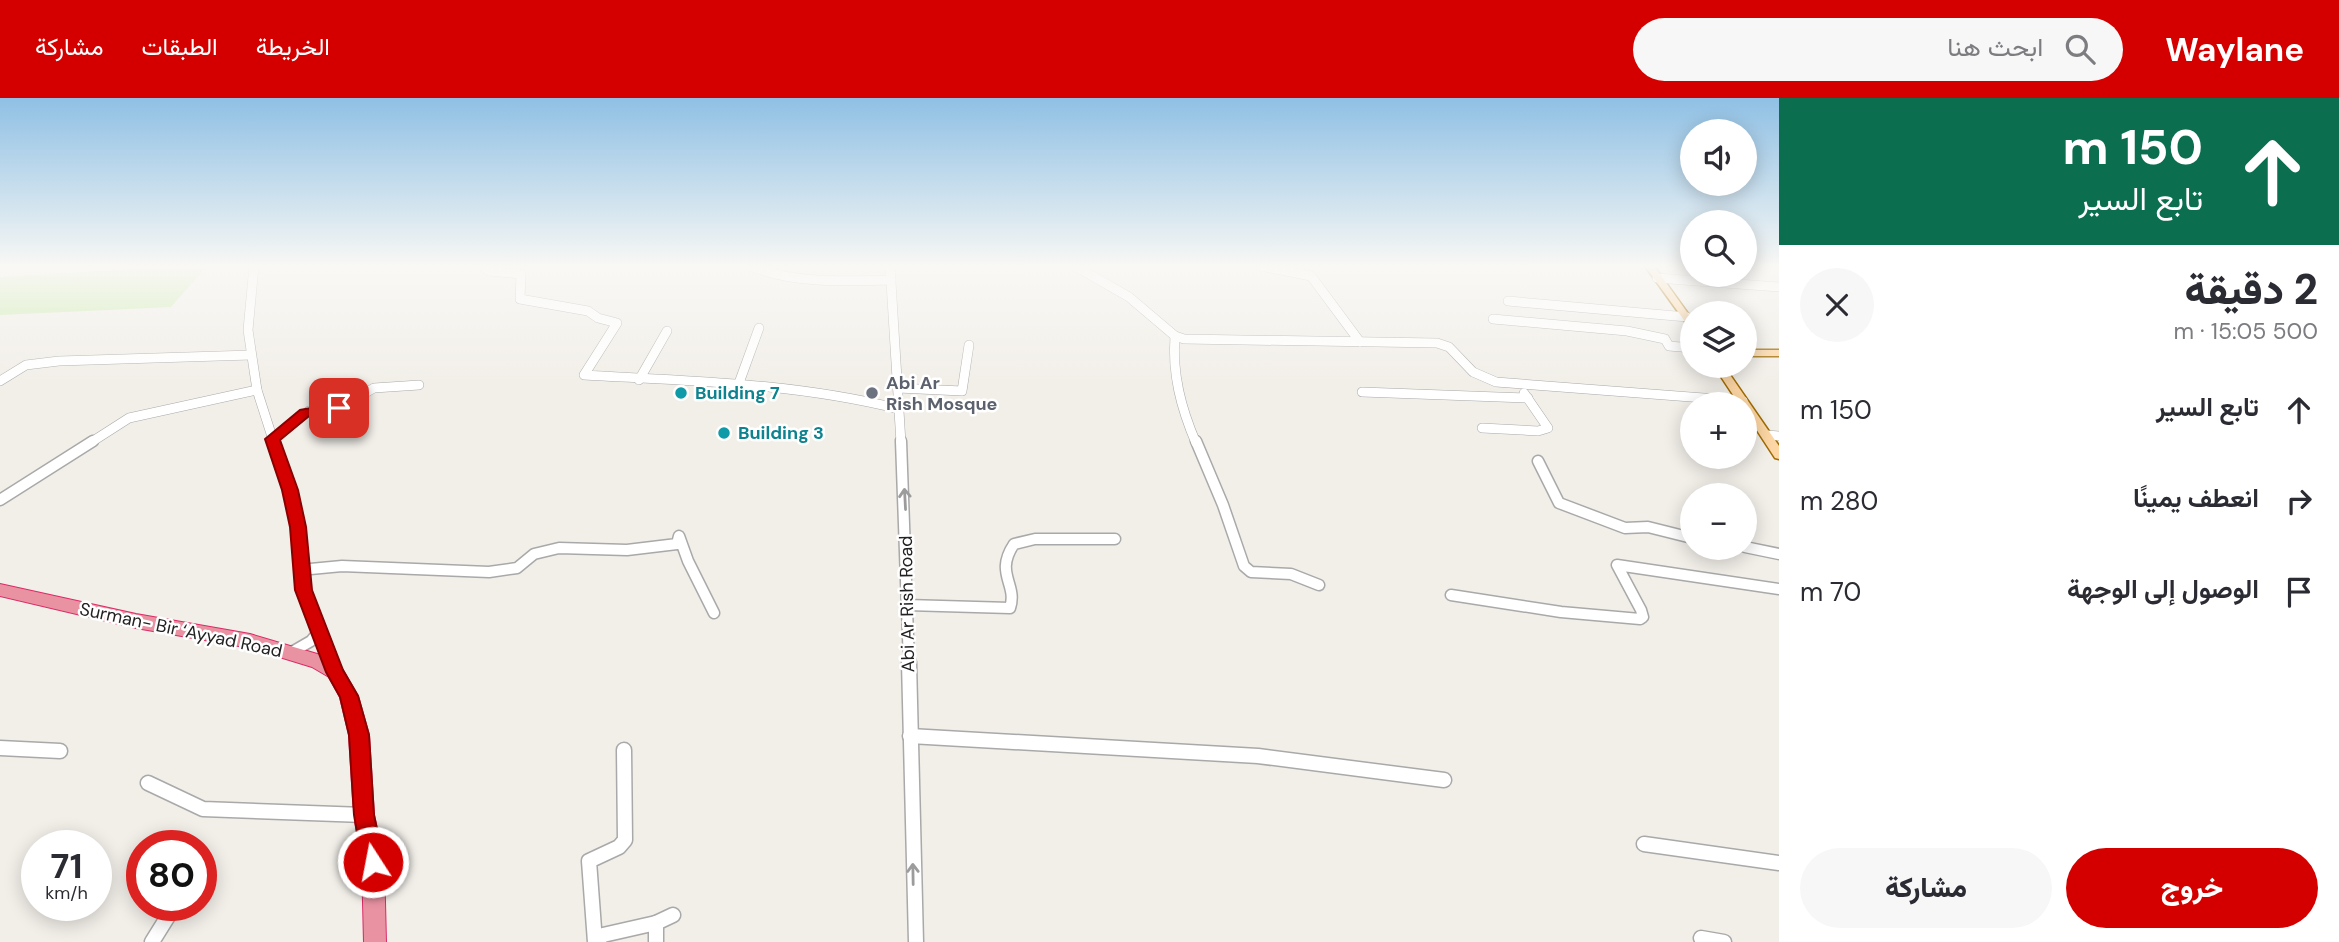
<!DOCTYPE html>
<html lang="ar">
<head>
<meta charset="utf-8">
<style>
  body { margin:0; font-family:"DM Sans",Vazirmatn,sans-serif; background:#f7f7f7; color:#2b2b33; direction:rtl; height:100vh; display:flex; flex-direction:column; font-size:26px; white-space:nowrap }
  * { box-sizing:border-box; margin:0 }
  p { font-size:23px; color:#7c7c81 }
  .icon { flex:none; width:38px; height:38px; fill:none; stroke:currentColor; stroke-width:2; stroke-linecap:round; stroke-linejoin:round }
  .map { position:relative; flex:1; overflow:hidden; direction:ltr }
  .panel { display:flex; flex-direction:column; background:#fff; width:560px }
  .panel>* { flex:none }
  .guide { background:#0b6e4f; color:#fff; overflow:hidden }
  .tools { position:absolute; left:1680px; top:21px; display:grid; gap:14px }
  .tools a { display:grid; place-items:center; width:77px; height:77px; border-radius:50%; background:#fff; box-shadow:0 4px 18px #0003; font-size:35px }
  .speed { position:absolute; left:21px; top:732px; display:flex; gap:14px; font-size:35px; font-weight:700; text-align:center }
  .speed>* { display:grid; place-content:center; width:91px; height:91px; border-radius:50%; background:#fff; box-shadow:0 4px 18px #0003; line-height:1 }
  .speed small { font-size:18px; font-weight:400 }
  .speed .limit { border:10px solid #d22; background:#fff; color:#111 }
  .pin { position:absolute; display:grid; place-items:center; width:60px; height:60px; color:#fff; margin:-30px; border-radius:14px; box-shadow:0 4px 10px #0006 }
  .me { position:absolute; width:77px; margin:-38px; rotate:349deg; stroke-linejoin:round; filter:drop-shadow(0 0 5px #0008) }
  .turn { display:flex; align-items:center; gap:24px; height:147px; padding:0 21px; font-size:32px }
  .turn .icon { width:91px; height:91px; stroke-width:2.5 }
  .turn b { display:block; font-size:49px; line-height:60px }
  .round { display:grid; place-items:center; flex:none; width:74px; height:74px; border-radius:37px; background:#f7f7f7 }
  .head { display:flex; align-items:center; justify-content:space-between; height:119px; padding:0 21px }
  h1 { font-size:42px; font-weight:800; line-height:52px }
  .button { display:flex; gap:14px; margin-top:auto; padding:14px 21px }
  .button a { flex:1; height:80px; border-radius:42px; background:#d40000; color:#fff; font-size:28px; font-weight:800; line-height:80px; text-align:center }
  .button a+a { background:#f7f7f7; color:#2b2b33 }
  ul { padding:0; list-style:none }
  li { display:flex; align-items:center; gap:21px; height:91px; padding:0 21px }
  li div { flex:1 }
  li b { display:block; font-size:26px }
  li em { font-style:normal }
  header { display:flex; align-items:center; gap:42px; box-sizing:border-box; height:98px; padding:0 35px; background:#d40000; color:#fff }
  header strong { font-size:33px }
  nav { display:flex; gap:38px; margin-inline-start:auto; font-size:24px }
  .search { width:490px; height:63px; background:#f7f7f7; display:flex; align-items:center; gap:18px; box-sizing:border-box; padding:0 24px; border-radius:38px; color:#7c7c81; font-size:26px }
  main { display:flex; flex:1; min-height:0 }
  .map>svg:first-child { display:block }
  .grass { fill:#cdebb0 }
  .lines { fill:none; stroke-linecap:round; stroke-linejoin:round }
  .minor-far2-casing { stroke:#a9a9a9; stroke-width:10 }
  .minor-far1-casing { stroke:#a9a9a9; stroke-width:13 }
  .minor-casing { stroke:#a9a9a9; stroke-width:17 }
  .major-casing { stroke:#a06b00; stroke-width:3 }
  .highway-casing { stroke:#dc2a67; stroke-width:2 }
  .minor-far2 { stroke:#fff; stroke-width:9 }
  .minor-far1 { stroke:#fff; stroke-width:10 }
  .minor { stroke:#fff; stroke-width:14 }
  .major { fill:#fcd6a4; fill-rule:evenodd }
  .highway { fill:#e892a2; fill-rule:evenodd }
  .oneway { stroke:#9c9c9c }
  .route { fill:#d40000; stroke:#8a0000; stroke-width:2 }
  .culture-dot { fill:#0f9aa8; stroke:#fff; stroke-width:2.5 }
  .worship-dot { fill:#6b7280; stroke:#fff; stroke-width:2.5 }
  .labels { text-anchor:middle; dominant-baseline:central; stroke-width:5; stroke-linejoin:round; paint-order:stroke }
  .worship-label { font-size:18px; font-weight:bold; fill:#5b616d; stroke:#fff; text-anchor:start }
  .culture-label { font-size:18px; font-weight:bold; fill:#0d838f; stroke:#fff; text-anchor:start }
  .street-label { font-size:18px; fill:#222; stroke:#fff }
</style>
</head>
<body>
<header>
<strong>Waylane</strong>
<div class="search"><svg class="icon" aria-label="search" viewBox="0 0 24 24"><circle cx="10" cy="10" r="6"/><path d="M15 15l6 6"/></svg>ابحث هنا</div>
<nav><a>الخريطة</a><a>الطبقات</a><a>مشاركة</a></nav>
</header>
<main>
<section class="panel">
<div class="guide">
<div class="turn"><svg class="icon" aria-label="ahead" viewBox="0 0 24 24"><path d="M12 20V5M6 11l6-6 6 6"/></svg><div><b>150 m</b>تابع السير</div></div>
</div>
<div class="head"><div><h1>2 دقيقة</h1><p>500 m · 15:05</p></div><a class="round"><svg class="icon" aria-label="close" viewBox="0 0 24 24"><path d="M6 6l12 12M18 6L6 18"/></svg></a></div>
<ul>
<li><svg class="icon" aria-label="ahead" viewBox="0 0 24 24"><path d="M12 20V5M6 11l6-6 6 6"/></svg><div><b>تابع السير</b></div><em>150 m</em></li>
<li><svg class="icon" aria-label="right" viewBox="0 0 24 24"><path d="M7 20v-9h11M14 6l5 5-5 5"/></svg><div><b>انعطف يمينًا</b></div><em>280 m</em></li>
<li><svg class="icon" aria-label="arrive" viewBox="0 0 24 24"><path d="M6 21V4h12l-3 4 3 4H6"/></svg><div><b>الوصول إلى الوجهة</b></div><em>70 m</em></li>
</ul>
<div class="button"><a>خروج</a><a>مشاركة</a></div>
</section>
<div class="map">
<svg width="1779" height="844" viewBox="0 0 1779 844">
  <rect width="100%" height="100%" fill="#f2efe9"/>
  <path class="grass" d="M179,168H207L171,209L0,217V179Z"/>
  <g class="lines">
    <defs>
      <g id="minor-far2">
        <path d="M254,168L248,232L257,292L274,345"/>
        <path d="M483,168L489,173L521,176L520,201L588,213L598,220L617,225L584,277C690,283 795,285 899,311"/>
        <path d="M751,168C793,186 846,183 891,182"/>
        <path d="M890,168L901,345"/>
        <path d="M1075,168L1129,199L1175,238L1184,241L1437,245L1449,249L1473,274L1496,284L1743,303"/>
        <path d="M1261,168L1311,178L1360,244"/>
        <path d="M1657,180L1779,189"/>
        <path d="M1508,203L1687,219"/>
        <path d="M1493,221L1627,233L1665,241L1669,248L1692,250"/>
        <path d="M1175,238C1172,276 1181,310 1196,345"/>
        <path d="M639,282L667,233"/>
        <path d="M0,283L26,267L59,263L251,257"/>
        <path d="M739,285L759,230"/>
        <path d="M898,290L962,293L969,247"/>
        <path d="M1362,294L1528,300"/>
        <path d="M1482,330L1538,333L1548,330L1524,295"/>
        <path d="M1767,337L1779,338"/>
        <path d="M273,341L309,313L335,312L374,290L419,287"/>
        <path d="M90,345L129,320L257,292"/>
      </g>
      <g id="minor-far1">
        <path d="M274,343L290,392L298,429L303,492L332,566"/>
        <path d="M901,343L909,566"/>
        <path d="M1196,343L1223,407L1244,468L1251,474L1291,476L1319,487"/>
        <path d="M1538,363L1559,405L1625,430L1648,429L1692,440"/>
        <path d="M0,402L93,343"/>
        <path d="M1745,449L1779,456"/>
        <path d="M300,472L342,468L489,474L517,470L534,456L559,450L627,452L677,446L679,438L688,463L714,515"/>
        <path d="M1451,497L1561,514L1640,521L1643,519L1641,512L1617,467L1779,491"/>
        <path d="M907,507L1010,510C1018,486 994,476 1014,446L1035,441H1115"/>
        <path d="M292,554L311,543L319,533"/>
      </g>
      <g id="minor">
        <path d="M331,564L335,574"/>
        <path d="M909,564L916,844"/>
        <path d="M910,638L1258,658L1444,682"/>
        <path d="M0,650L60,653"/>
        <path d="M148,685L203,711L364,717"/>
        <path d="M1644,746L1779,765"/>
        <path d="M1701,840L1724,844"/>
        <path d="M152,844L175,807"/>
        <path d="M595,844L589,763L619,749L625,742L624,652"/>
        <path d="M596,844L603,837L656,825"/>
        <path d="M656,844V825L673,817"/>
      </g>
      <g id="major">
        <path d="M1645,168H1654L1692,221V230L1689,229Z"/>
        <rect x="1745" y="252" width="34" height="6"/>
        <path d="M1714,268H1724L1779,348V361L1775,360L1745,314V306H1739Z"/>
      </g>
      <path id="highway" d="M0,486L136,516L250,536L324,558L341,569L358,598L369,637L374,717L384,764L386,844H364L362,764L354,717L349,637L340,599L329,579L312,569L250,550L136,530L0,498Z"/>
    </defs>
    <use href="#minor-far2" class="minor-far2-casing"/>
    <use href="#minor-far1" class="minor-far1-casing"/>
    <use href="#minor" class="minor-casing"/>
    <use href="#major" class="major-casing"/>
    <use href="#highway" class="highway-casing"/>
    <use href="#minor-far2" class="minor-far2"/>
    <use href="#minor-far1" class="minor-far1"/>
    <use href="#minor" class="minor"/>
    <use href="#major" class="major"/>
    <use href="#highway" class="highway"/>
  </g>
  <defs><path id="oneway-shaft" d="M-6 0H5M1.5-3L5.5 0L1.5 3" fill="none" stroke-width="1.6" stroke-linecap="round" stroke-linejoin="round" transform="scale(1.75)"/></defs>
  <g class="oneway">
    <use href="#oneway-shaft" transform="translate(905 401) rotate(-93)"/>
    <use href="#oneway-shaft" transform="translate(913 776) rotate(-91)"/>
  </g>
  <linearGradient id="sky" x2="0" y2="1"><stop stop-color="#8fc0e4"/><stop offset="0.59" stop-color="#f9f8f5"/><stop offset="1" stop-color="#f9f8f5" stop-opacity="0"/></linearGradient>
  <rect width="1779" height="286" fill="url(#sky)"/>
  <path class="route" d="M339,305L346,310L344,313L309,318L280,342L298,392L306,429L312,492L343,572L358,598L369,637L374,717L384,764L381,771L373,774L365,771L362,764L354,717L349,637L340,599L326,574L295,492L290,429L282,392L265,341L300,312Z"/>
  <g class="culture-dot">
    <circle cx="681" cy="295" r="7"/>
    <circle cx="724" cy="335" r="7"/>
  </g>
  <circle class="worship-dot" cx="872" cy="295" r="7"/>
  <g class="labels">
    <g class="worship-label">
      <text x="886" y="285">Abi Ar<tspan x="886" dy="21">Rish Mosque</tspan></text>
    </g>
    <g class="culture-label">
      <text x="695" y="295">Building 7</text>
      <text x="738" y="335">Building 3</text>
    </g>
    <g class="street-label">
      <text transform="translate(907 506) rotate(-91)">Abi Ar Rish Road</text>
      <text transform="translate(181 532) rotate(12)">Surman- Bir ‘Ayyad Road</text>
    </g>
  </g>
</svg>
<div class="tools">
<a><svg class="icon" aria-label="sound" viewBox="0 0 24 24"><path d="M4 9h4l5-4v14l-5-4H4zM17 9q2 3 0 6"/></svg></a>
<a><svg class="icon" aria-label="search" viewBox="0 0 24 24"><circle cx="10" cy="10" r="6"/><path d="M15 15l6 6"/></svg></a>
<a><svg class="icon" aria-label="layers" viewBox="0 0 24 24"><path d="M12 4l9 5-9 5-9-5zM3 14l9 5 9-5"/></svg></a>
<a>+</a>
<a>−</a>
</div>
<div class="speed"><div>71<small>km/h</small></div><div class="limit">80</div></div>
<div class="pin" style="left:339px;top:310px;background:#d93025"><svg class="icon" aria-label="arrive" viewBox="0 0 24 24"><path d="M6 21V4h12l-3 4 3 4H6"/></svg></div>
<svg class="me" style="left:373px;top:764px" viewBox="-20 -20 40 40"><circle r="17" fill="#d40000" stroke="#fff" stroke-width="3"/><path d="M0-11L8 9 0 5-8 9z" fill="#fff"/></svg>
</div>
</main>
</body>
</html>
